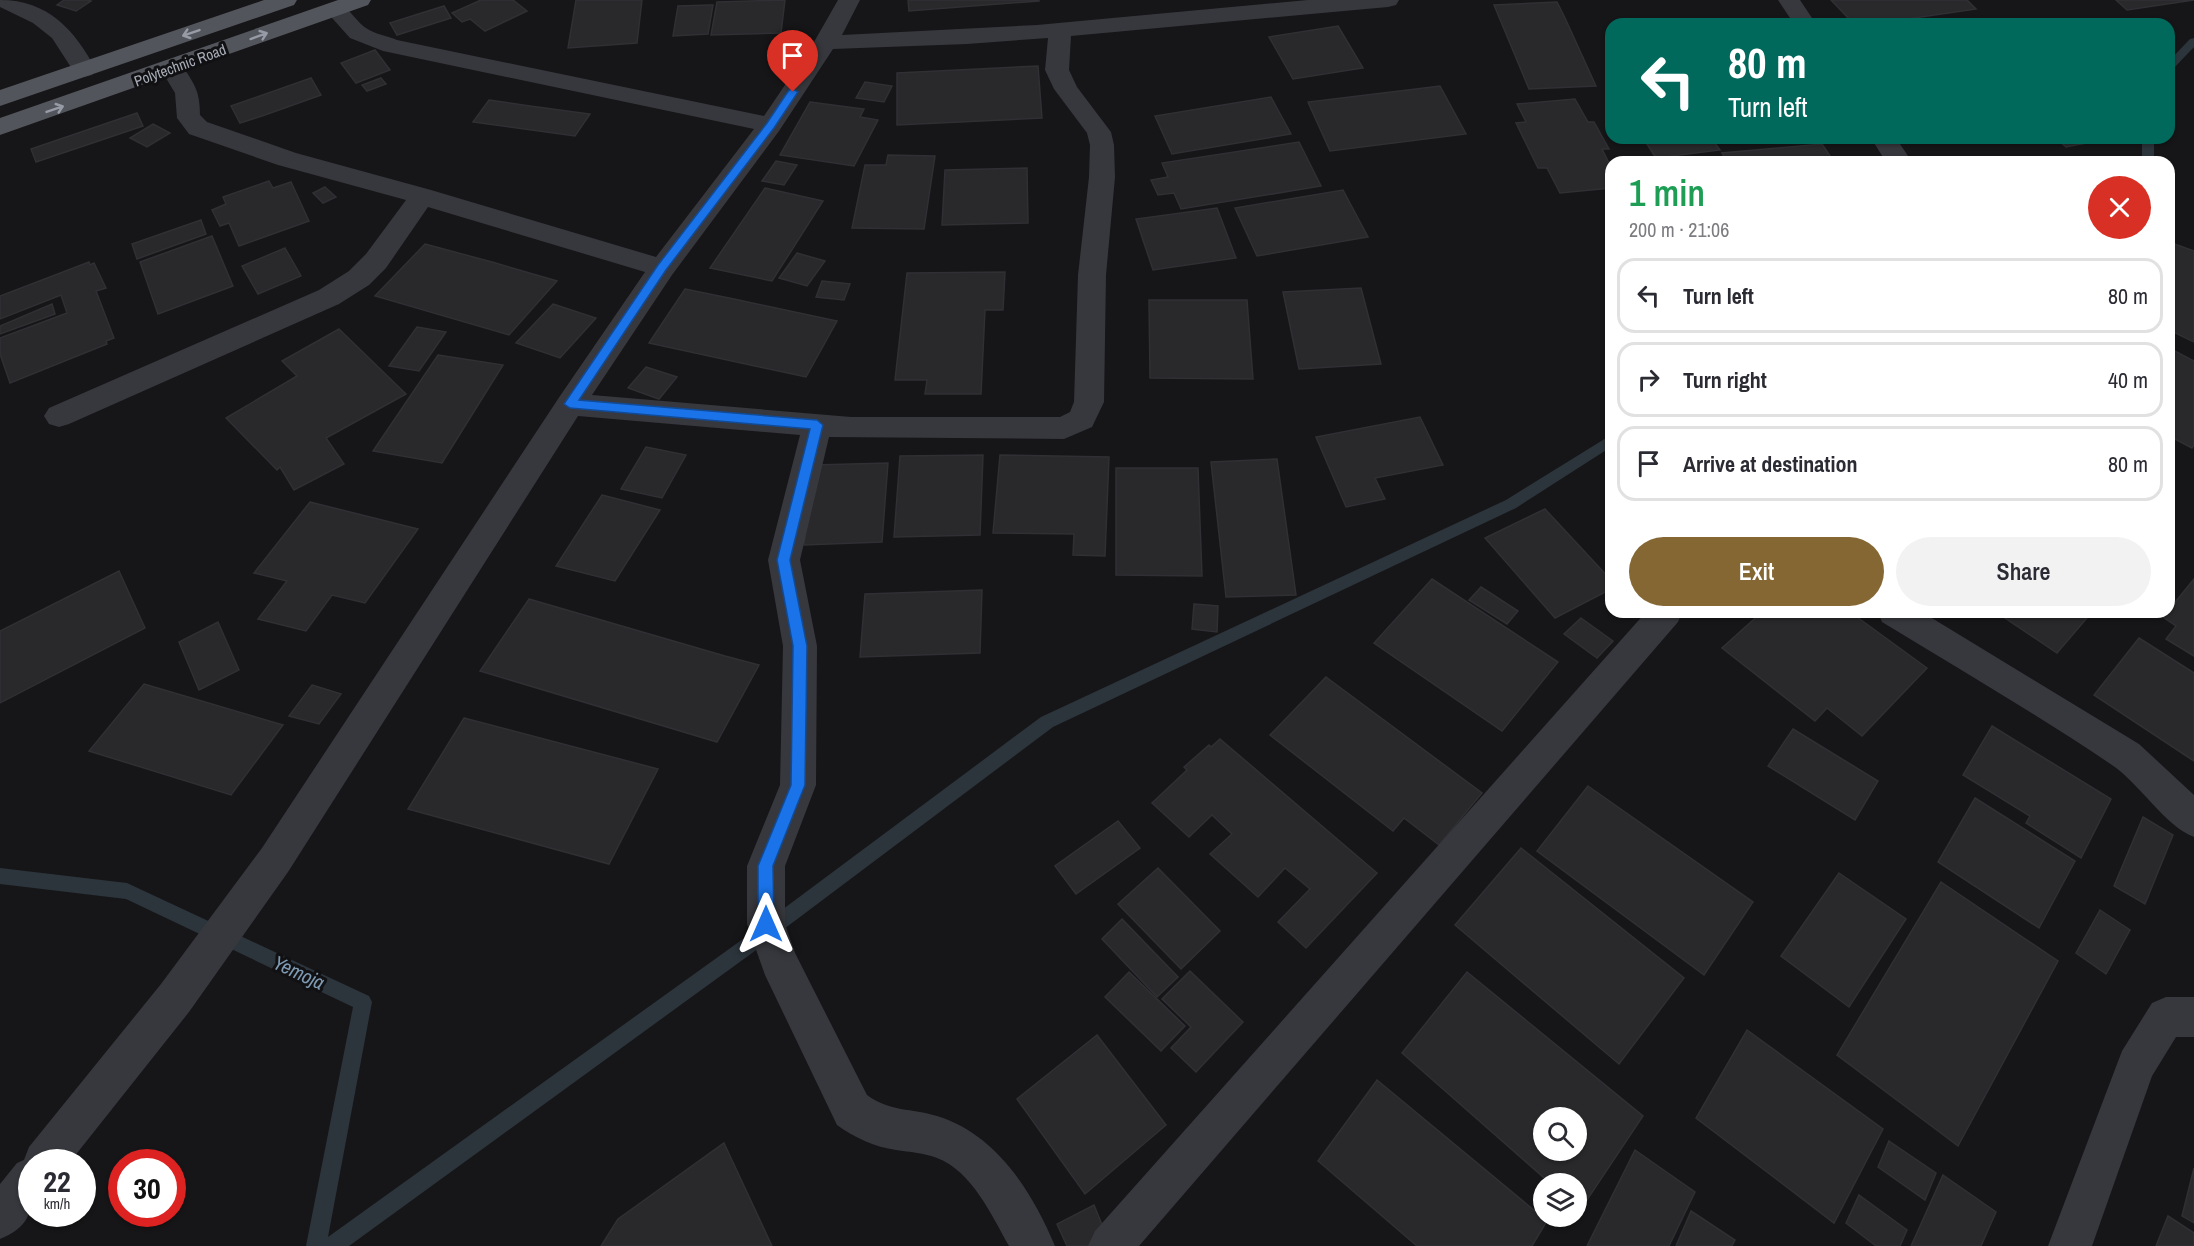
<!DOCTYPE html>
<html lang="en">
<head>
<meta charset="utf-8">
<style>
  body { margin:0; font-family:"Archivo Narrow",sans-serif; background:#f2f2f3; color:#2b2b33; height:100vh; display:flex; flex-direction:column; font-size:22px; white-space:nowrap }
  * { box-sizing:border-box; margin:0 }
  p { font-size:20px; color:#7c7c81 }
  .icon { flex:none; width:33px; height:33px; fill:none; stroke:currentColor; stroke-width:2; stroke-linecap:round; stroke-linejoin:round }
  .map { position:relative; flex:1; overflow:hidden }
  .drawer { position:absolute; left:1605px; top:156px; width:570px; height:462px; display:flex; flex-direction:column; background:#fff; border-radius:18px; box-shadow:0 2px 4px #0004 }
  .drawer>* { flex:none }
  .guide { position:absolute; left:1605px; top:18px; width:570px; height:126px; border-radius:18px; box-shadow:0 2px 4px #0004; background:#00695c; color:#fff; overflow:hidden }
  .controls { position:absolute; left:1533px; top:1107px; display:grid; gap:12px }
  .controls a { display:grid; place-items:center; width:54px; height:54px; border-radius:50%; background:#fff; box-shadow:0 2px 4px #0004; font-size:30px }
  .speed { position:absolute; left:18px; top:1149px; display:flex; gap:12px; font-size:30px; font-weight:700; text-align:center }
  .speed>* { display:grid; place-content:center; width:78px; height:78px; border-radius:50%; background:#fff; box-shadow:0 2px 4px #0004; line-height:1 }
  .speed small { font-size:15px; font-weight:400 }
  .speed .limit { border:9px solid #d22; background:#fff; color:#111 }
  .pin { position:absolute; display:grid; place-items:center; width:51px; height:51px; color:#fff; margin:-62px -26px; border-radius:50% 50% 50% 0; rotate:-45deg; box-shadow:0 0 6px #0007 }
  .pin .icon { rotate:45deg }
  .me { position:absolute; width:66px; margin:-33px; rotate:0deg; stroke-linejoin:round; filter:drop-shadow(0 0 4px #0008) }
  .turn { display:flex; align-items:center; gap:21px; height:126px; padding:0 24px; font-size:27px }
  .turn .icon { width:78px; height:78px; stroke-width:2.5 }
  .turn b { display:block; font-size:42px; line-height:51px }
  .round { display:grid; place-items:center; flex:none; width:63px; height:63px; border-radius:32px; background:#f2f2f3 }
  .headline { display:flex; align-items:center; justify-content:space-between; height:102px; padding:0 24px }
  h1 { font-size:36px; font-weight:600; line-height:45px; color:#1e9e55 }
  .action { display:flex; gap:12px; margin-top:auto; padding:12px 24px }
  .action a { flex:1; height:69px; border-radius:36px; background:#856733; color:#fff; font-size:24px; font-weight:600; line-height:69px; text-align:center }
  .action a+a { background:#f2f2f3; color:#2b2b33 }
  ul { padding:0; list-style:none }
  li { display:flex; align-items:center; gap:18px; height:75px; margin:0 12px 9px; padding:0 12px; border:3px solid #e1e1e2; border-radius:18px }
  li div { flex:1 }
  li b { display:block; font-size:22px }
  li em { font-style:normal }
  .map>svg:first-child { display:block }
  .lines { fill:none; stroke-linecap:round; stroke-linejoin:round }
  .stream { fill:#2c353c; fill-rule:evenodd }
  .building { fill:#29292c; stroke:#303034; stroke-width:1.5; fill-rule:evenodd }
  .minor { fill:#37383d; fill-rule:evenodd }
  .primary { fill:#53555c; fill-rule:evenodd }
  .oneway { stroke:#979ba6 }
  .route { fill:#1a73e8; stroke:#114b97; stroke-width:1.5 }
  .labels { text-anchor:middle; dominant-baseline:central; stroke-width:6; stroke-linejoin:round; paint-order:stroke }
  .far-street-label { font-size:15px; fill:#a8adb8; stroke:#111113 }
  .water-label { font-size:20px; font-style:italic; fill:#7f9bb3; stroke:#111113 }
</style>
</head>
<body>
<div class="map">
<svg width="2194" height="1246" viewBox="0 0 2194 1246">
  <rect width="100%" height="100%" fill="#161618"/>
  <g class="lines">
    <g class="stream">
      <path d="M2194,38V47L2173,69L2169,70V61L2190,39Z"/>
      <rect x="2142" y="138" width="12" height="24"/>
      <path d="M1611,435V447L1516,508L1053,727L748,956L349,1246H306L353,1007L126,899L0,884V868L127,883L369,996L372,1002L328,1237L736,944L1041,717L1506,500Z"/>
    </g>
  </g>
  <g class="building">
    <path d="M64,0H87L91,1L76,11L57,5Z"/>
    <path d="M481,0H513L527,11L485,31L470,19L462,22L452,13Z"/>
    <path d="M576,0H642L637,43L568,48Z"/>
    <path d="M785,0L781,33L711,35L717,2Z"/>
    <path d="M908,0H1039V1L909,11Z"/>
    <path d="M1831,0H1967L1976,9L1873,24H1854Z"/>
    <path d="M2116,0H2194L2127,10Z"/>
    <path d="M1557,2L1565,18L1596,86L1529,89L1494,5Z"/>
    <path d="M710,5H713L708,34L673,36L678,6Z"/>
    <path d="M444,6L451,18L397,35L390,23Z"/>
    <path d="M1338,26L1363,68L1293,79L1269,37Z"/>
    <path d="M375,50L390,70L356,83L341,63Z"/>
    <path d="M1038,66L1042,118L897,125V73Z"/>
    <path d="M311,78L321,95L262,116L240,123L231,106Z"/>
    <path d="M381,78L386,84L367,91L362,85Z"/>
    <path d="M865,82L892,86L884,102L856,98Z"/>
    <path d="M1440,86L1466,134L1330,151L1308,102Z"/>
    <path d="M1271,97L1291,134L1172,154L1155,116Z"/>
    <path d="M1575,99L1588,122H1594L1609,149H1602L1611,167V188L1560,193L1547,168H1538L1516,123L1526,122L1517,104Z"/>
    <path d="M489,100L530,106L590,114L575,136L473,122Z"/>
    <path d="M810,102L864,109L860,117L878,120L854,166L780,155Z"/>
    <path d="M137,113L143,126L36,162L31,149Z"/>
    <path d="M153,124L170,133L147,147L130,138Z"/>
    <path d="M1711,138L1720,150L1656,158L1643,138Z"/>
    <path d="M2056,138H2112L2066,147Z"/>
    <path d="M1299,142L1321,186L1181,209L1174,193L1158,195L1151,180L1168,177L1162,163Z"/>
    <path d="M1822,144L1834,162H1727L1722,153Z"/>
    <path d="M888,155L935,156L924,229L852,228L865,165H886Z"/>
    <path d="M776,161L797,165L784,185L762,181Z"/>
    <path d="M1027,168L1028,223L942,225L945,170Z"/>
    <path d="M269,181L273,188L291,182L309,221L239,246L229,223L220,226L212,210L226,204L223,197Z"/>
    <path d="M325,187L336,197L323,203L313,193Z"/>
    <path d="M765,188L823,201L772,281L710,268Z"/>
    <path d="M1343,190L1368,237L1257,256L1235,208Z"/>
    <path d="M1217,208L1236,258L1153,270L1136,219Z"/>
    <path d="M201,220L206,234L137,259L132,244Z"/>
    <path d="M212,236L233,286L158,314L140,262Z"/>
    <path d="M2169,242L2194,251V342L2169,330V320L2172,316L2169,315Z"/>
    <path d="M425,244L492,262L557,281L509,335L375,296Z"/>
    <path d="M285,248L301,276L258,294L242,266Z"/>
    <path d="M797,253L825,261L807,286L779,278Z"/>
    <path d="M89,262L90,265L94,263L106,288L96,291L114,338L106,341L107,344L10,383L0,354V338L67,313L61,295L0,319V296Z"/>
    <path d="M1005,272L1003,310H985L981,394H925L927,380H895L907,273Z"/>
    <path d="M822,281L850,284L844,300L816,297Z"/>
    <path d="M1361,288L1381,364L1299,369L1283,292Z"/>
    <path d="M685,289L734,299L837,321L806,377L649,343Z"/>
    <path d="M1149,300H1247L1253,379L1150,378Z"/>
    <path d="M52,304L55,314L0,334V326Z"/>
    <path d="M553,304L596,318L560,358L516,343Z"/>
    <path d="M417,327L446,332L419,371L389,366Z"/>
    <path d="M339,329L406,394L326,438L344,464L294,490L280,467L277,470L226,418L297,376L282,361Z"/>
    <path d="M2169,348L2194,361V445L2192,448L2169,436Z"/>
    <path d="M438,355L503,365L442,463L373,451Z"/>
    <path d="M646,367L677,377L659,399L628,388Z"/>
    <path d="M1420,417L1443,465L1375,478L1385,499L1346,507L1316,437Z"/>
    <path d="M646,447L686,455L662,498L621,489Z"/>
    <path d="M983,455L980,535L894,537L900,456Z"/>
    <path d="M1000,455L1109,457L1105,556L1073,555L1074,534L993,533Z"/>
    <path d="M1277,459L1296,595L1226,597L1211,462Z"/>
    <path d="M888,463L882,542L804,545L814,465Z"/>
    <path d="M1116,468H1198L1202,576L1116,575Z"/>
    <path d="M602,495L660,510L615,581L556,566Z"/>
    <path d="M310,502L418,529L365,603L332,595L306,631L258,619L287,581L254,573Z"/>
    <path d="M1545,509L1611,580V589L1555,618L1485,538Z"/>
    <path d="M119,571L145,628L0,703V631Z"/>
    <path d="M1432,579L1558,662L1502,731L1374,643Z"/>
    <path d="M2194,579V656L2166,639L2176,626L2163,617Z"/>
    <path d="M1481,587L1518,611L1507,624L1469,600Z"/>
    <path d="M982,590L980,653L860,657L865,594Z"/>
    <path d="M529,599L725,656L759,665L717,742L480,671Z"/>
    <path d="M1194,604L1218,606L1217,632L1192,629Z"/>
    <path d="M1762,612H1850L1927,668L1862,736L1827,708L1815,721L1722,648Z"/>
    <path d="M1996,612H2092L2057,653Z"/>
    <path d="M1581,618L1613,641L1597,658L1564,634Z"/>
    <path d="M218,622L239,670L199,690L179,642Z"/>
    <path d="M2139,638L2194,673V761L2094,695Z"/>
    <path d="M1326,677L1482,793L1439,845L1404,818L1393,831L1270,735Z"/>
    <path d="M144,684L283,725L231,795L89,751Z"/>
    <path d="M312,685L341,694L319,724L289,716Z"/>
    <path d="M464,718L658,769L609,864L408,809Z"/>
    <path d="M1992,726L2111,799L2081,858L2026,823L2030,816L1963,775Z"/>
    <path d="M1793,729L1878,781L1855,820L1768,766Z"/>
    <path d="M1220,739L1377,873L1306,948L1278,922L1310,889L1285,868L1258,897L1210,854L1232,834L1212,815L1189,837L1152,803L1187,770L1184,767L1209,745L1211,747Z"/>
    <path d="M1588,786L1753,902L1704,975L1537,851Z"/>
    <path d="M1975,798L2075,861L2039,928L1938,862Z"/>
    <path d="M2143,817L2173,835L2145,904L2114,886Z"/>
    <path d="M1118,821L1140,848L1076,894L1055,866Z"/>
    <path d="M1521,848L1684,978L1619,1064L1455,925Z"/>
    <path d="M1158,868L1220,931L1181,969L1118,904Z"/>
    <path d="M1839,873L1906,919L1849,1007L1781,956Z"/>
    <path d="M1941,882L2058,961L1958,1146L1837,1055Z"/>
    <path d="M2100,910L2130,930L2106,974L2076,953Z"/>
    <path d="M1122,919L1178,977L1157,997L1102,939Z"/>
    <path d="M1190,971L1243,1022L1196,1072L1171,1048L1191,1027L1162,999Z"/>
    <path d="M1129,972L1185,1026L1161,1051L1105,997Z"/>
    <path d="M1467,972L1643,1116L1581,1209L1576,1205V1184H1551L1402,1053ZM1544,1118H1576V1150H1544Z"/>
    <path d="M1747,1030L1883,1129L1834,1223L1696,1118Z"/>
    <path d="M1097,1035L1166,1125L1085,1194L1017,1099Z"/>
    <path d="M1377,1080L1547,1221L1532,1246H1417L1318,1161Z"/>
    <path d="M1889,1141L1936,1173L1925,1200L1878,1167Z"/>
    <path d="M724,1143L772,1246H601L618,1219Z"/>
    <path d="M1635,1150L1695,1192L1669,1246H1587Z"/>
    <path d="M2194,1168V1223L2182,1216Z"/>
    <path d="M1943,1175L1996,1212L1981,1246H1911Z"/>
    <path d="M1859,1195L1907,1230L1900,1246H1876L1846,1223Z"/>
    <path d="M1094,1205L1107,1237L1091,1246H1067L1057,1224Z"/>
    <path d="M1691,1211L1735,1240L1732,1246H1676Z"/>
    <path d="M2168,1216L2194,1233V1246H2156Z"/>
  </g>
  <g class="lines">
    <g class="minor">
      <path d="M0,0C48,0 75,30 96,70L92,75L84,77L76,75L52,38L33,23L0,7Z"/>
      <path d="M838,0H860L842,35L1037,25L1308,0H1399L1396,5L1388,7L1071,36L1069,70L1077,87L1111,132L1114,145L1115,177L1106,275L1104,402L1092,427L1064,439L829,437L800,560L817,646L816,785L785,866V924L795,953L867,1095C890,1112 911,1108 937,1116C996,1134 1032,1191 1055,1246H1009C992,1216 972,1171 937,1158C924,1153 910,1152 896,1150C875,1147 855,1138 837,1125L765,975L747,924V866L780,785L783,646L768,560L800,435L578,416L288,872L189,1012L70,1162H32C32,1199 39,1223 0,1239V1184L17,1163L24,1160L29,1147L161,984L262,848L560,396L645,272L428,207L386,268L369,285L339,304L69,424L59,427L49,424L44,416L49,408L319,290L349,271L366,254L406,200L278,165L189,134L177,118L175,93L160,68L164,63L172,61L180,63C194,83 200,90 200,115L207,122L296,153L431,190L656,257L754,129L383,51L350,38L324,9L327,4C347,0 351,17 366,28C374,34 388,36 397,40L764,116L814,42ZM1048,38L1045,70L1054,89L1087,133L1090,145L1089,177L1078,275L1074,402L1070,412L1060,417H851L592,395L672,275L779,131L833,49L967,44Z"/>
      <path d="M1778,0H1800L1816,24H1794Z"/>
      <path d="M1871,138H1896L1912,162H1886Z"/>
      <path d="M1646,612H1682L1678,622L1139,1246H1088L1095,1231Z"/>
      <path d="M1878,612H1922L2139,744L2194,795V837C2165,826 2140,784 2112,765C2038,715 1959,669 1882,622Z"/>
      <path d="M2166,997H2194V1037H2176L2152,1076L2092,1246H2048L2122,1051L2152,1003Z"/>
    </g>
    <g class="primary">
      <path d="M264,0H297L294,5L0,106V90Z"/>
      <path d="M338,0H371L368,5L0,135V118Z"/>
    </g>
  </g>
  <defs><path id="oneway-shaft" d="M-6 0H5M1.5-3L5.5 0L1.5 3" fill="none" stroke-width="1.6" stroke-linecap="round" stroke-linejoin="round" transform="scale(1.5)"/></defs>
  <g class="oneway">
    <use href="#oneway-shaft" transform="translate(191 33) rotate(161)"/>
    <use href="#oneway-shaft" transform="translate(259 36) rotate(-20)"/>
    <use href="#oneway-shaft" transform="translate(55 109) rotate(-19)"/>
  </g>
  <path class="route" d="M793,89L798,92L774,128L666,270L579,400L817,420L823,425L790,560L807,646L805,785L773,866L774,924L771,929L766,931L760,929L758,924V866L791,785L793,646L777,560L810,429L570,408L564,404L658,265L767,123L789,90Z"/>
  <g class="labels">
    <g class="far-street-label">
      <text transform="translate(180 65) rotate(-20)">Polytechnic Road</text>
    </g>
    <g class="water-label">
      <text transform="translate(299 972) rotate(25)">Yemoja</text>
    </g>
  </g>
</svg>
<div class="controls">
<a><svg class="icon" aria-label="search" viewBox="0 0 24 24"><circle cx="10" cy="10" r="6"/><path d="M15 15l6 6"/></svg></a>
<a><svg class="icon" aria-label="layers" viewBox="0 0 24 24"><path d="M12 4l9 5-9 5-9-5zM3 14l9 5 9-5"/></svg></a>
</div>
<div class="speed"><div>22<small>km/h</small></div><div class="limit">30</div></div>
<div class="pin" style="left:793px;top:92px;background:#d93025"><svg class="icon" aria-label="arrive" viewBox="0 0 24 24"><path d="M6 21V4h12l-3 4 3 4H6"/></svg></div>
<svg class="me" style="left:766px;top:924px" viewBox="-20 -20 40 40"><path d="M0-17L14 15 0 8-14 15z" fill="#1a73e8" stroke="#fff" stroke-width="4"/></svg>
<div class="guide">
<div class="turn"><svg class="icon" aria-label="left" viewBox="0 0 24 24"><path d="M17 20v-9H6M10 6l-5 5 5 5"/></svg><div><b>80 m</b>Turn left</div></div>
</div>
<section class="drawer">
<div class="headline"><div><h1>1 min</h1><p>200 m · 21:06</p></div><a class="round" style="background:#d93025;color:#fff"><svg class="icon" aria-label="close" viewBox="0 0 24 24"><path d="M6 6l12 12M18 6L6 18"/></svg></a></div>
<ul>
<li><svg class="icon" aria-label="left" viewBox="0 0 24 24"><path d="M17 20v-9H6M10 6l-5 5 5 5"/></svg><div><b>Turn left</b></div><em>80 m</em></li>
<li><svg class="icon" aria-label="right" viewBox="0 0 24 24"><path d="M7 20v-9h11M14 6l5 5-5 5"/></svg><div><b>Turn right</b></div><em>40 m</em></li>
<li><svg class="icon" aria-label="arrive" viewBox="0 0 24 24"><path d="M6 21V4h12l-3 4 3 4H6"/></svg><div><b>Arrive at destination</b></div><em>80 m</em></li>
</ul>
<div class="action"><a>Exit</a><a>Share</a></div>
</section>
</div>
</body>
</html>
